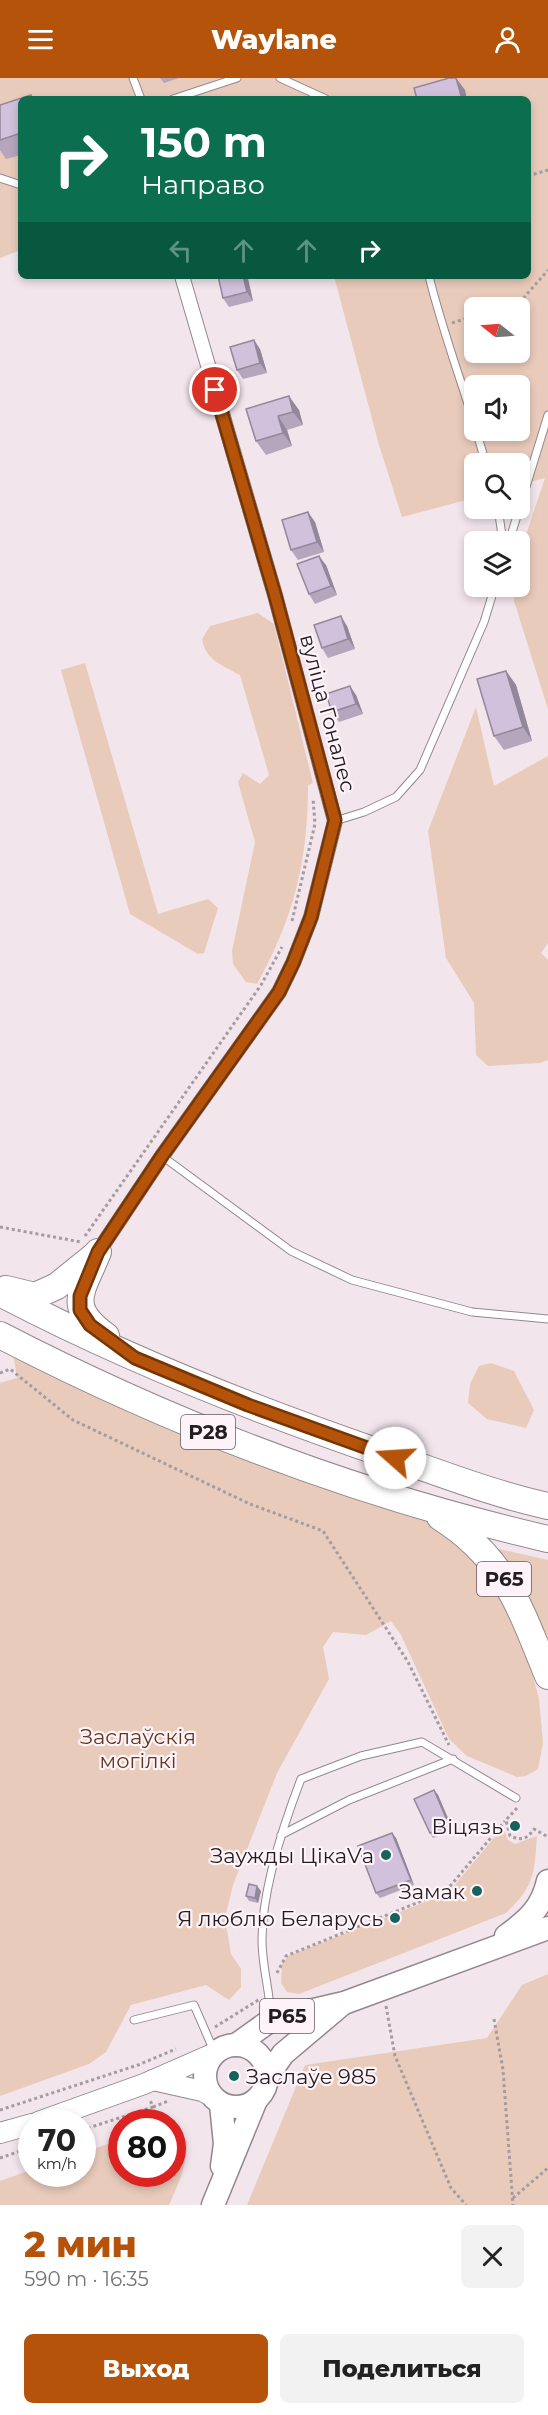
<!DOCTYPE html>
<html lang="ru">
<head>
<meta charset="utf-8">
<style>
  body { margin:0; font-family:Montserrat,sans-serif; background:#f2f2f2; color:#222; height:100vh; display:flex; flex-direction:column; font-size:22px; white-space:nowrap }
  * { box-sizing:border-box; margin:0 }
  p { font-size:20px; color:#767676 }
  .icon { flex:none; width:33px; height:33px; fill:none; stroke:currentColor; stroke-width:2; stroke-linecap:round; stroke-linejoin:round }
  .map { position:relative; height:2127px; overflow:hidden }
  .panel { display:flex; flex-direction:column; background:#fff; flex:1 }
  .panel>* { flex:none }
  .top-card { position:absolute; left:18px; top:18px; width:513px; height:183px; border-radius:9px; box-shadow:0 3px 9px #0003; background:#0b6e4f; color:#fff; overflow:hidden }
  .needle { width:39px; rotate:287deg }
  .fabs { position:absolute; left:464px; top:219px; display:grid; gap:12px }
  .fabs a { display:grid; place-items:center; width:66px; height:66px; border-radius:9px; background:#fff; box-shadow:0 3px 9px #0003; font-size:30px }
  .speed { position:absolute; left:18px; top:2031px; display:flex; gap:12px; font-size:30px; font-weight:700; text-align:center }
  .speed>* { display:grid; place-content:center; width:78px; height:78px; border-radius:50%; background:#fff; box-shadow:0 3px 9px #0003; line-height:1 }
  .speed small { font-size:15px; font-weight:400 }
  .speed .limit { border:9px solid #d22; background:#fff; color:#111 }
  .pin { position:absolute; display:grid; place-items:center; width:51px; height:51px; color:#fff; margin:-26px; border:3px solid #fff; border-radius:50%; box-shadow:0 2px 6px #0007 }
  .me { position:absolute; width:66px; margin:-33px; rotate:289deg; stroke-linejoin:round; filter:drop-shadow(0 0 4px #0008) }
  .turn { display:flex; align-items:center; gap:21px; height:126px; padding:0 24px; font-size:27px }
  .turn .icon { width:78px; height:78px; stroke-width:2.5 }
  .turn b { display:block; font-size:42px; line-height:51px }
  .lanes { display:flex; align-items:center; height:57px; padding:0 24px; background:#0003; justify-content:center; gap:30px; direction:ltr }
  .lanes .off { opacity:.35 }
  .round { display:grid; place-items:center; flex:none; width:63px; height:63px; border-radius:9px; background:#f2f2f2 }
  .summary { display:flex; align-items:center; justify-content:space-between; height:102px; padding:0 24px }
  h1 { font-size:36px; font-weight:800; line-height:45px; color:#b45309 }
  .cta { display:flex; gap:12px; margin-top:auto; padding:12px 24px }
  .cta a { flex:1; height:69px; border-radius:9px; background:#b45309; color:#fff; font-size:24px; font-weight:800; line-height:69px; text-align:center }
  .cta a+a { background:#f2f2f2; color:#222 }
  header { display:flex; justify-content:space-between; align-items:center; height:78px; padding:0 24px; background:#b45309; color:#fff; font-size:27px; font-weight:800 }
  .map>svg:first-child { display:block }
  .green { fill:#e9cbbb; fill-rule:evenodd }
  .lines { fill:none; stroke-linecap:round; stroke-linejoin:round }
  .lane-casing { stroke:#93878d; stroke-width:9 }
  .street-casing { stroke:#93878d; stroke-width:16 }
  .secondary-casing { stroke:#93878d; stroke-width:22 }
  .primary-casing { stroke:#93878d; stroke-width:25 }
  .highway-casing { stroke:#93878d; stroke-width:28 }
  .path { stroke:#a59ba0; stroke-width:3; stroke-dasharray:3 3; stroke-linecap:butt }
  .lane { stroke:#fff; stroke-width:7 }
  .street { stroke:#fff; stroke-width:14 }
  .secondary { stroke:#fff; stroke-width:20 }
  .primary { stroke:#fff; stroke-width:22 }
  .highway { stroke:#fff; stroke-width:26 }
  .wall { fill:#b5a6bd }
  .shaded-wall { fill:#93879a }
  .building { fill:#d2c1dc; stroke:#93879a; stroke-width:1.5 }
  .route-casing { stroke:#753606; stroke-width:15 }
  .route { stroke:#b45309; stroke-width:10 }
  .poi-dot { fill:#16635d; stroke:#fef3f8; stroke-width:2 }
  .labels { text-anchor:middle; dominant-baseline:central; stroke-width:4.5; stroke-linejoin:round; paint-order:stroke }
  .shield { fill:#fef3f8; stroke:#645d61; stroke-width:1.5 }
  .shield-label { font-size:20px; font-weight:bold; fill:#221d20 }
  .street-label { font-size:21px; fill:#221d20; stroke:#fef3f8 }
  .park-label { font-size:21px; fill:#62381f; stroke:#fef3f8 }
  .poi-label { font-size:21px; fill:#221d20; stroke:#fef3f8; text-anchor:end }
</style>
</head>
<body>
<header><svg class="icon" aria-label="menu" viewBox="0 0 24 24"><path d="M4 6h16M4 12h16M4 18h16"/></svg>Waylane<svg class="icon" aria-label="person" viewBox="0 0 24 24"><circle cx="12" cy="8" r="4"/><path d="M4 21q1-7 8-7t8 7"/></svg></header>
<div class="map">
<svg width="548" height="2127" viewBox="0 0 548 2127">
  <rect width="100%" height="100%" fill="#f2e5ec"/>
  <g class="green">
    <path d="M0,0H548V631L514,523L516,509L519,508L523,466L545,400L519,407V386H474V420L402,439L379,367L334,198H528V21H21V172L0,180ZM474,230H519V274H474ZM474,308H519V352H474Z"/>
    <path d="M258,535L274,546L313,705L308,707C308,782 294,840 257,906L246,904L233,886L232,873L255,764L238,704L243,695L260,706L269,697L240,597C222,587 206,583 202,561L210,548Z"/>
    <path d="M85,585L158,836L208,821L218,830L204,875L198,876L130,836L61,592Z"/>
    <path d="M476,629L494,708L548,678V865L541,875L548,882V982L540,985L488,988L476,977L474,925L446,880L428,753Z"/>
    <path d="M13,1275L150,1342L206,1366L437,1445L485,1484L519,1546L539,1621L543,1665L538,1691L526,1698L517,1699L467,1678L449,1661L401,1557L391,1543L366,1557L333,1554L323,1569L329,1601L277,1695L233,1807L225,1840L231,1876L241,1891V1909L229,1922L206,1907L131,1927L106,1974L89,1986L0,2018V1305L17,1300Z"/>
    <path d="M491,1285L514,1293L534,1332L526,1350L487,1341L468,1325L470,1306L479,1288Z"/>
    <path d="M485,1468L548,1482V1559L520,1507Z"/>
    <path d="M503,1749L508,1762L515,1766L537,1758C534,1797 535,1807 506,1835L299,1916L287,1914L281,1905L282,1886L288,1878L448,1815Z"/>
    <path d="M548,1896V2127H247L305,1987L487,1960L522,1907Z"/>
    <path d="M173,2053L187,2064C188,2086 178,2107 169,2127H0V2103L31,2092L32,2096H82L83,2075L121,2061L122,2096H172Z"/>
  </g>
  <g class="lines">
    <defs>
      <g id="lane">
        <path d="M133,0L141,21"/>
        <path d="M280,0L326,21"/>
        <path d="M173,21L237,0"/>
        <path d="M0,100L21,107"/>
        <path d="M429,198C441,248 459,296 474,345"/>
        <path d="M476,352L486,386"/>
        <path d="M498,430L503,464"/>
        <path d="M509,464L548,337"/>
        <path d="M335,743L364,734L396,719L420,692L484,544L495,508"/>
        <path d="M162,1078L291,1173L352,1202L472,1234L548,1241"/>
        <path d="M281,1757L349,1722L453,1681"/>
        <path d="M271,1940C270,1914 262,1888 262,1862C262,1811 283,1748 301,1701L361,1678L422,1664L516,1720"/>
        <path d="M134,1942L194,1927L214,1973"/>
      </g>
      <path id="street" d="M98,1174L162,1078L279,914L293,885L311,839L335,743L275,517L182,198"/>
      <g id="secondary">
        <path d="M153,2002L202,2013L212,2018"/>
        <path d="M38,2044L144,2006L215,1975"/>
        <path d="M0,2055L32,2046"/>
      </g>
      <g id="primary">
        <path d="M506,1858C528,1842 542,1830 548,1803"/>
        <circle cx="236" cy="1998" r="31"/>
        <path d="M236,1967L271,1942L344,1925L548,1850"/>
        <path d="M267,1999L283,1976L341,1927"/>
        <path d="M221,2026L225,2066L222,2088"/>
        <path d="M213,2127L256,2022"/>
      </g>
      <g id="highway">
        <path d="M98,1174C82,1214 65,1228 106,1258"/>
        <path d="M6,1211L35,1218L57,1208L94,1178"/>
        <path d="M0,1215C124,1280 255,1332 387,1377C440,1395 493,1416 548,1428"/>
        <path d="M0,1257C174,1347 357,1417 548,1461"/>
        <path d="M440,1439C506,1481 520,1530 548,1598"/>
      </g>
    </defs>
    <use href="#lane" class="lane-casing"/>
    <use href="#street" class="street-casing"/>
    <use href="#secondary" class="secondary-casing"/>
    <use href="#primary" class="primary-casing"/>
    <use href="#highway" class="highway-casing"/>
    <g class="path">
      <path d="M528,98L548,92"/>
      <path d="M502,230L520,224L548,192"/>
      <path d="M452,245L474,238"/>
      <path d="M292,843L315,746L313,720"/>
      <path d="M0,1149L81,1164"/>
      <path d="M85,1158L261,907L282,869"/>
      <path d="M0,1295L10,1291L73,1342L250,1426L323,1453L408,1584L449,1667"/>
      <path d="M517,1730L506,1742L510,1758C522,1763 527,1761 534,1751L548,1759"/>
      <path d="M277,1895L286,1878L446,1813L505,1743"/>
      <path d="M386,1928L395,1978L451,2110L466,2127"/>
      <path d="M494,1941L503,1992L513,2127"/>
      <path d="M215,1949L260,1921"/>
      <path d="M153,2029L168,2023"/>
      <path d="M0,2032L138,1987L176,1971"/>
      <path d="M82,2052L153,2029L150,2022"/>
      <path d="M0,2080L32,2069"/>
      <path d="M513,2120L548,2090"/>
    </g>
    <use href="#lane" class="lane"/>
    <use href="#street" class="street"/>
    <use href="#secondary" class="secondary"/>
    <use href="#primary" class="primary"/>
    <use href="#highway" class="highway"/>
  </g>
  <g class="wall">
    <path d="M160,0H179L164,5Z"/>
    <path d="M21,21V77L6,81L0,72V62Z"/>
    <path d="M248,201L253,223L229,229L223,220Z"/>
    <path d="M260,271L267,295L243,301L237,292Z"/>
    <path d="M246,331L299,332L303,347L287,352L292,368L266,377L256,363Z"/>
    <path d="M315,444L324,474L298,482L291,472Z"/>
    <path d="M326,487L337,517L315,526L309,516Z"/>
    <path d="M347,548L355,571L328,580L322,570Z"/>
    <path d="M506,593L516,607L532,663L504,672L494,658Z"/>
    <path d="M356,617L363,636L339,644L332,634Z"/>
    <path d="M434,1712L438,1717L453,1752L433,1760L430,1755Z"/>
    <path d="M392,1755L396,1760L414,1807L380,1820L376,1815Z"/>
    <path d="M261,1813L258,1825L249,1823L246,1818Z"/>
  </g>
  <g class="shaded-wall">
    <path d="M456,0L465,12L467,21H462Z"/>
    <path d="M243,198H246L248,201L253,223L247,214Z"/>
    <path d="M254,262L260,271L267,295L260,285Z"/>
    <path d="M289,318L299,332L303,347L293,334Z"/>
    <path d="M278,338L287,352L292,368L283,355Z"/>
    <path d="M308,434L315,444L324,474L317,464Z"/>
    <path d="M319,478L326,487L337,517L331,508Z"/>
    <path d="M341,538L347,548L355,571L348,561Z"/>
    <path d="M506,593L516,607L532,663L523,649Z"/>
    <path d="M350,608L356,617L363,636L356,626Z"/>
    <path d="M434,1712L438,1717L453,1752L449,1747Z"/>
    <path d="M392,1755L396,1760L414,1807L411,1802Z"/>
    <path d="M257,1808L261,1813L258,1825L255,1820Z"/>
  </g>
  <g class="building">
    <path d="M449,0H456L462,21H417L414,10Z"/>
    <path d="M31,17L32,21H21V55L0,62V27Z"/>
    <path d="M218,198H243L247,214L223,220Z"/>
    <path d="M254,262L260,285L237,292L230,269Z"/>
    <path d="M289,318L293,334L278,338L283,355L256,363L246,331Z"/>
    <path d="M308,434L317,464L291,472L282,442Z"/>
    <path d="M319,478L331,508L309,516L297,486Z"/>
    <path d="M341,538L348,561L322,570L314,547Z"/>
    <path d="M506,593L523,649L494,658L477,601Z"/>
    <path d="M350,608L356,626L332,634L326,616Z"/>
    <path d="M434,1712L449,1747L430,1755L414,1721Z"/>
    <path d="M392,1755L411,1802L376,1815L358,1768Z"/>
    <path d="M249,1806L257,1808L255,1820L246,1818Z"/>
  </g>
  <g class="lines">
    <defs>
      <path id="route" d="M215,312L275,517L335,742L311,839L293,885L279,914L162,1078L98,1174L80,1218V1232L90,1247L135,1280L248,1327L395,1380"/>
    </defs>
    <use href="#route" class="route-casing"/>
    <use href="#route" class="route"/>
  </g>
  <g class="poi-dot">
    <circle cx="515" cy="1748" r="6"/>
    <circle cx="386" cy="1777" r="6"/>
    <circle cx="477" cy="1813" r="6"/>
    <circle cx="395" cy="1840" r="6"/>
    <circle cx="234" cy="1998" r="6"/>
  </g>
  <g class="labels">
    <g class="shield">
      <rect x="181" y="1337" width="54" height="34" rx="4.5"/>
      <rect x="477" y="1484" width="54" height="34" rx="4.5"/>
      <rect x="260" y="1921" width="54" height="34" rx="4.5"/>
    </g>
    <g class="shield-label">
      <text x="208" y="1354">Р28</text>
      <text x="504" y="1501">Р65</text>
      <text x="287" y="1938">Р65</text>
    </g>
    <g class="street-label">
      <text transform="translate(328 635) rotate(75)">вуліца Гоналес</text>
    </g>
    <g class="park-label">
      <text x="138" y="1658">Заслаўскія<tspan x="138" dy="24">могілкі</tspan></text>
    </g>
    <g class="poi-label">
      <text x="503" y="1748">Віцязь</text>
      <text x="374" y="1777">Заужды ЦікаVа</text>
      <text x="465" y="1813">Замак</text>
      <text x="383" y="1840">Я люблю Беларусь</text>
      <text x="246" y="1998" text-anchor="start">Заслаўе 985</text>
    </g>
  </g>
</svg>
<div class="fabs">
<a><svg class="needle" viewBox="-14 -14 28 28"><path d="M0-13l5 13h-10z" fill="#e53935"/><path d="M0 13l5-13h-10z" fill="#767676"/></svg></a>
<a><svg class="icon" aria-label="sound" viewBox="0 0 24 24"><path d="M4 9h4l5-4v14l-5-4H4zM17 9q2 3 0 6"/></svg></a>
<a><svg class="icon" aria-label="search" viewBox="0 0 24 24"><circle cx="10" cy="10" r="6"/><path d="M15 15l6 6"/></svg></a>
<a><svg class="icon" aria-label="layers" viewBox="0 0 24 24"><path d="M12 4l9 5-9 5-9-5zM3 14l9 5 9-5"/></svg></a>
</div>
<div class="speed"><div>70<small>km/h</small></div><div class="limit">80</div></div>
<div class="pin" style="left:215px;top:312px;background:#d93025"><svg class="icon" aria-label="arrive" viewBox="0 0 24 24"><path d="M6 21V4h12l-3 4 3 4H6"/></svg></div>
<svg class="me" style="left:395px;top:1380px" viewBox="-20 -20 40 40"><circle r="19" fill="#fff"/><path d="M0-13L10 11 0 6-10 11z" fill="#b45309"/></svg>
<div class="top-card">
<div class="turn"><svg class="icon" aria-label="right" viewBox="0 0 24 24"><path d="M7 20v-9h11M14 6l5 5-5 5"/></svg><div><b>150 m</b>Направо</div></div>
<div class="lanes"><svg class="icon off" aria-label="left" viewBox="0 0 24 24"><path d="M17 20v-9H6M10 6l-5 5 5 5"/></svg><svg class="icon off" aria-label="ahead" viewBox="0 0 24 24"><path d="M12 20V5M6 11l6-6 6 6"/></svg><svg class="icon off" aria-label="ahead" viewBox="0 0 24 24"><path d="M12 20V5M6 11l6-6 6 6"/></svg><svg class="icon" aria-label="right" viewBox="0 0 24 24"><path d="M7 20v-9h11M14 6l5 5-5 5"/></svg></div>
</div>
</div>
<section class="panel">
<div class="summary"><div><h1>2 мин</h1><p>590 m · 16:35</p></div><a class="round"><svg class="icon" aria-label="close" viewBox="0 0 24 24"><path d="M6 6l12 12M18 6L6 18"/></svg></a></div>
<div class="cta"><a>Выход</a><a>Поделиться</a></div>
</section>
</body>
</html>
